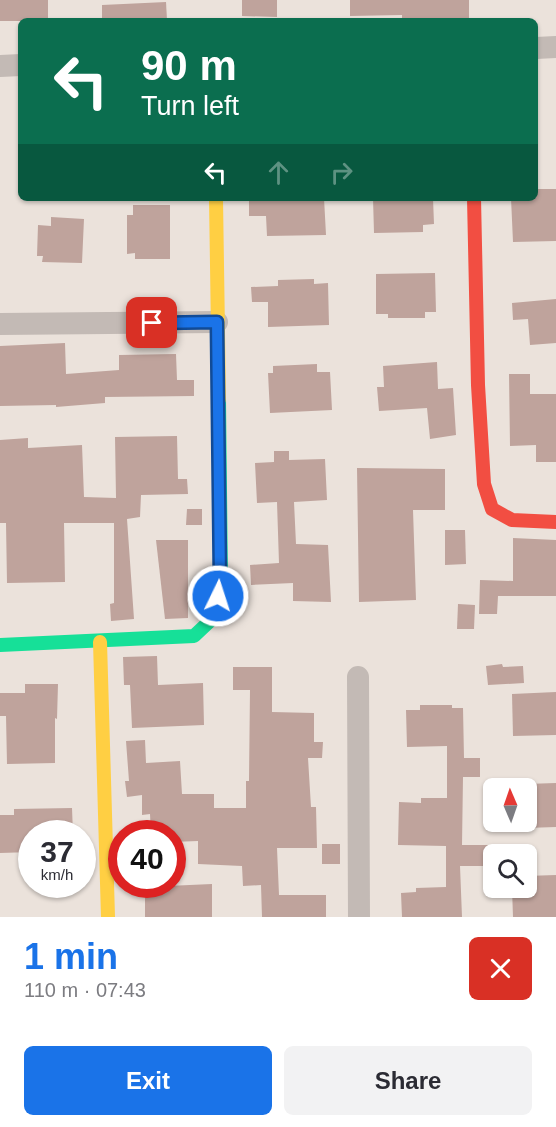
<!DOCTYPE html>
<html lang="en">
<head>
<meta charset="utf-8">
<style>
  body { margin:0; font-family:Helvetica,sans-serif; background:#f2f2f3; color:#2b2b33; height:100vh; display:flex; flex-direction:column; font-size:22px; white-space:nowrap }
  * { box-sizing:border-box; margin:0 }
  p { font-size:20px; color:#7c7c81 }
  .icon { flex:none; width:33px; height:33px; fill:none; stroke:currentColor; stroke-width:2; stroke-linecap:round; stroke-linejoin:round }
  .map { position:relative; height:917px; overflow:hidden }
  .details { display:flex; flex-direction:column; background:#fff; flex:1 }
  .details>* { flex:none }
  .top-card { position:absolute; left:18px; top:18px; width:520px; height:183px; border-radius:9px; box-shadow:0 2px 4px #0004; background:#0b6e4f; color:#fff; overflow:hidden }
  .needle { width:39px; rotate:358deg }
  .tools { position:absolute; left:483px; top:778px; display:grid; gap:12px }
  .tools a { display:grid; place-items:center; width:54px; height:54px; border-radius:9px; background:#fff; box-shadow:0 2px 4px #0004; font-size:30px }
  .speed { position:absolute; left:18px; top:820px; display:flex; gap:12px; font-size:30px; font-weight:700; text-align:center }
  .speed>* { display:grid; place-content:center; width:78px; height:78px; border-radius:50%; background:#fff; box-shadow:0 2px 4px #0004; line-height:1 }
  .speed small { font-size:15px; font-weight:400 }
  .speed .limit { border:9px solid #d22; background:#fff; color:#111 }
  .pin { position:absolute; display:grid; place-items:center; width:51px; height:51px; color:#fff; margin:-26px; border-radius:12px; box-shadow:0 3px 9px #0006 }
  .me { position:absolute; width:66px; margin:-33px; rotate:4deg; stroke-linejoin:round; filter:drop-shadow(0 0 4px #0008) }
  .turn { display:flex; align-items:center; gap:21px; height:126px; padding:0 24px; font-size:27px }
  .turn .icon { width:78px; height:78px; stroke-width:2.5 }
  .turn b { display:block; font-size:42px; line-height:51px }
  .lanes { display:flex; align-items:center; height:57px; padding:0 24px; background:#0003; justify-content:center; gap:30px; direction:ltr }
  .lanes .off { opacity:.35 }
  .round { display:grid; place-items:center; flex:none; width:63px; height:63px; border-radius:9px; background:#f2f2f3 }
  .headline { display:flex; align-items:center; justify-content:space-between; height:102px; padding:0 24px }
  h1 { font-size:36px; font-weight:800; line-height:45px; color:#1a73e8 }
  .button { display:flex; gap:12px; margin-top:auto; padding:12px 24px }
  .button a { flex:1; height:69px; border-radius:9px; background:#1a73e8; color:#fff; font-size:24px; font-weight:800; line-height:69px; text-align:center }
  .button a+a { background:#f2f2f3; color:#2b2b33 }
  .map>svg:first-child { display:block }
  .building { fill:#bfa39c }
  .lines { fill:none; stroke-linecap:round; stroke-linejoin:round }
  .street { stroke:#c3bab5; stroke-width:22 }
  .fast { stroke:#16e098; stroke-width:14 }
  .slow { stroke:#ffcf43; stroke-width:14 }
  .jam { stroke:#f24e42; stroke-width:14 }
  .route-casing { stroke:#114b97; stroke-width:15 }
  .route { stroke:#1a73e8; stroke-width:10 }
</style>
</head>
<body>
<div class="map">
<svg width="556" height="917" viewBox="0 0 556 917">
  <rect width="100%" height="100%" fill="#ebe2db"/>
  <g class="building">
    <rect x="0" y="0" width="48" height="21"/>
    <path d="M242,0H277V17L242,16Z"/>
    <path d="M350,0H469V21H402V15L350,16Z"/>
    <path d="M166,2L167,20L102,21V5Z"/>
    <path d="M536,189H556V241L513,242L511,198H536Z"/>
    <path d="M324,198L326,235L267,236L266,216H249V199Z"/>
    <path d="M373,198H433L434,224L423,225V232L374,233Z"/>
    <path d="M133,205H170V259H135V253L127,254V215H133Z"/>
    <path d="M51,217L84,219L82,263L42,262L43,256H37L38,225L51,226Z"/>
    <path d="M435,273L436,312H425V318H388V314H376V274Z"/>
    <path d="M314,279V284L328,283L329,325L268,327V302H252L251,287L278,286V280Z"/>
    <path d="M556,299V343L530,345L528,319L513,320L512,303Z"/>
    <path d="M65,343L66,374L119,370V355L176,354L177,380H194V396L105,397V403L56,407V405L0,406V346Z"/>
    <path d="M437,362L438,389L453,388L456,435L430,439L427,408L379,411L377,387H384L383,366Z"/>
    <path d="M317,364V372H330L332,410L270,413L268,373H273V366Z"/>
    <path d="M509,374H530V394H556V462H536V445L510,446Z"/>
    <path d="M177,436L178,479H187L188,494L141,495L140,517L127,519L134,619L111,621L110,604L114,603V523H64L65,582L7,583L6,523H0V440L28,438V448L82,445L84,497L116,498L115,437Z"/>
    <path d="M274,451H289V460L325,459L327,500L294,502L296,544L328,545L331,602L293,601V583L251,585L250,565L279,563L277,502L257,503L255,463L274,462Z"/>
    <path d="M357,468L445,469V510H413L416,600L359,602Z"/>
    <path d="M187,509H202V525H186Z"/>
    <path d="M445,530H465L466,564L445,565Z"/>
    <path d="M513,538L556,540V596H498L497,614H479L480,580L513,581Z"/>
    <path d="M156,540H188V618L165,619Z"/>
    <path d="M458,604L475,605L474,629H457Z"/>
    <path d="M157,656L158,685L203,683L204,725L132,728L130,685H124L123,657Z"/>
    <path d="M502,664L503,667L523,666L524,683L488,685L486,666Z"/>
    <path d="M233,667H272V712L314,713V742H323L322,758H308L311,807H316L317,848H277L279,895H326V917H262L261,885L243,886L242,866L198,864V841L172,842V834H151L150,814L142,815V795L127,797L125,781H129L126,741L145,740L146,763L180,761L182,794H214V808H246V781H249L250,690H233Z"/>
    <path d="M25,684H58L57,719L55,718V763L7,764L6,716H0V693H25Z"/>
    <path d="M556,692V735L513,736L512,694Z"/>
    <path d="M420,705H452V708H463L464,758H480V777H463L462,845H489V866H460L462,917H402L401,893L416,892V888L446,887V846L398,845L399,802L421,803V798H447V746L407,747L406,710H420Z"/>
    <path d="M556,783V827L526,828V784Z"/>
    <path d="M72,808L73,834H32V852L0,853V815H14V809Z"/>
    <rect x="322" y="844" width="18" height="20"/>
    <path d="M556,875V917H513L512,888H526V876Z"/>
    <path d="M212,884V917H145V887Z"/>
  </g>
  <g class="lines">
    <g class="street">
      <path d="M536,48L556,47"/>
      <path d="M0,66L21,65"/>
      <path d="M0,324L217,322"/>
      <path d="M358,677L359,917"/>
    </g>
    <path class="fast" d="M0,645L194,636L212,619L217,606L221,581L219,399"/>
    <g class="slow">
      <path d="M216,198L219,399"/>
      <path d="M100,642L108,917"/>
    </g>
    <path class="jam" d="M474,198L478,385L484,484L492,509L512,520L556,522"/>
  </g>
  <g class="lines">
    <defs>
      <path id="route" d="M152,323L217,322L220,581L218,596"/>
    </defs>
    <use href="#route" class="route-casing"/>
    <use href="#route" class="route"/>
  </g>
</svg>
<div class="tools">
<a><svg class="needle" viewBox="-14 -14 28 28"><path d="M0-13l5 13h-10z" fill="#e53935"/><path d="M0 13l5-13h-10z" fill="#7c7c81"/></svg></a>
<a><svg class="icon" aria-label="search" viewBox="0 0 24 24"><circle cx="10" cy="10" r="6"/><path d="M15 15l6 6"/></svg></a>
</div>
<div class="speed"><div>37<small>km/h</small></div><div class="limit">40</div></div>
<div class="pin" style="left:152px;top:323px;background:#d93025"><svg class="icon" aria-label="arrive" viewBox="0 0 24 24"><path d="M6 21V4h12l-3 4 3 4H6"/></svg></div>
<svg class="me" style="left:218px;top:596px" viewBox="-20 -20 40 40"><circle r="17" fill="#1a73e8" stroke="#fff" stroke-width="3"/><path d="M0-11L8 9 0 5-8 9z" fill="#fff"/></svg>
<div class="top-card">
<div class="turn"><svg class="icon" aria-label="left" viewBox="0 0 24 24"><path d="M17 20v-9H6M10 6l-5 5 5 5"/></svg><div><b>90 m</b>Turn left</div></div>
<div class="lanes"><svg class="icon" aria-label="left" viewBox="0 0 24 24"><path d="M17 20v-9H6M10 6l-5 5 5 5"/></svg><svg class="icon off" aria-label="ahead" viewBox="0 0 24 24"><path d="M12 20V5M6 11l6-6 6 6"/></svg><svg class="icon off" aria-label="right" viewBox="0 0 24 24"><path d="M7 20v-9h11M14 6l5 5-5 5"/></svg></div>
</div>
</div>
<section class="details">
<div class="headline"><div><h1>1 min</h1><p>110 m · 07:43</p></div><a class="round" style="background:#d93025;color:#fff"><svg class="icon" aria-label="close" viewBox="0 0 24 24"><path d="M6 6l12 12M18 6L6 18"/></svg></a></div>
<div class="button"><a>Exit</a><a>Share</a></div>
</section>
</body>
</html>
